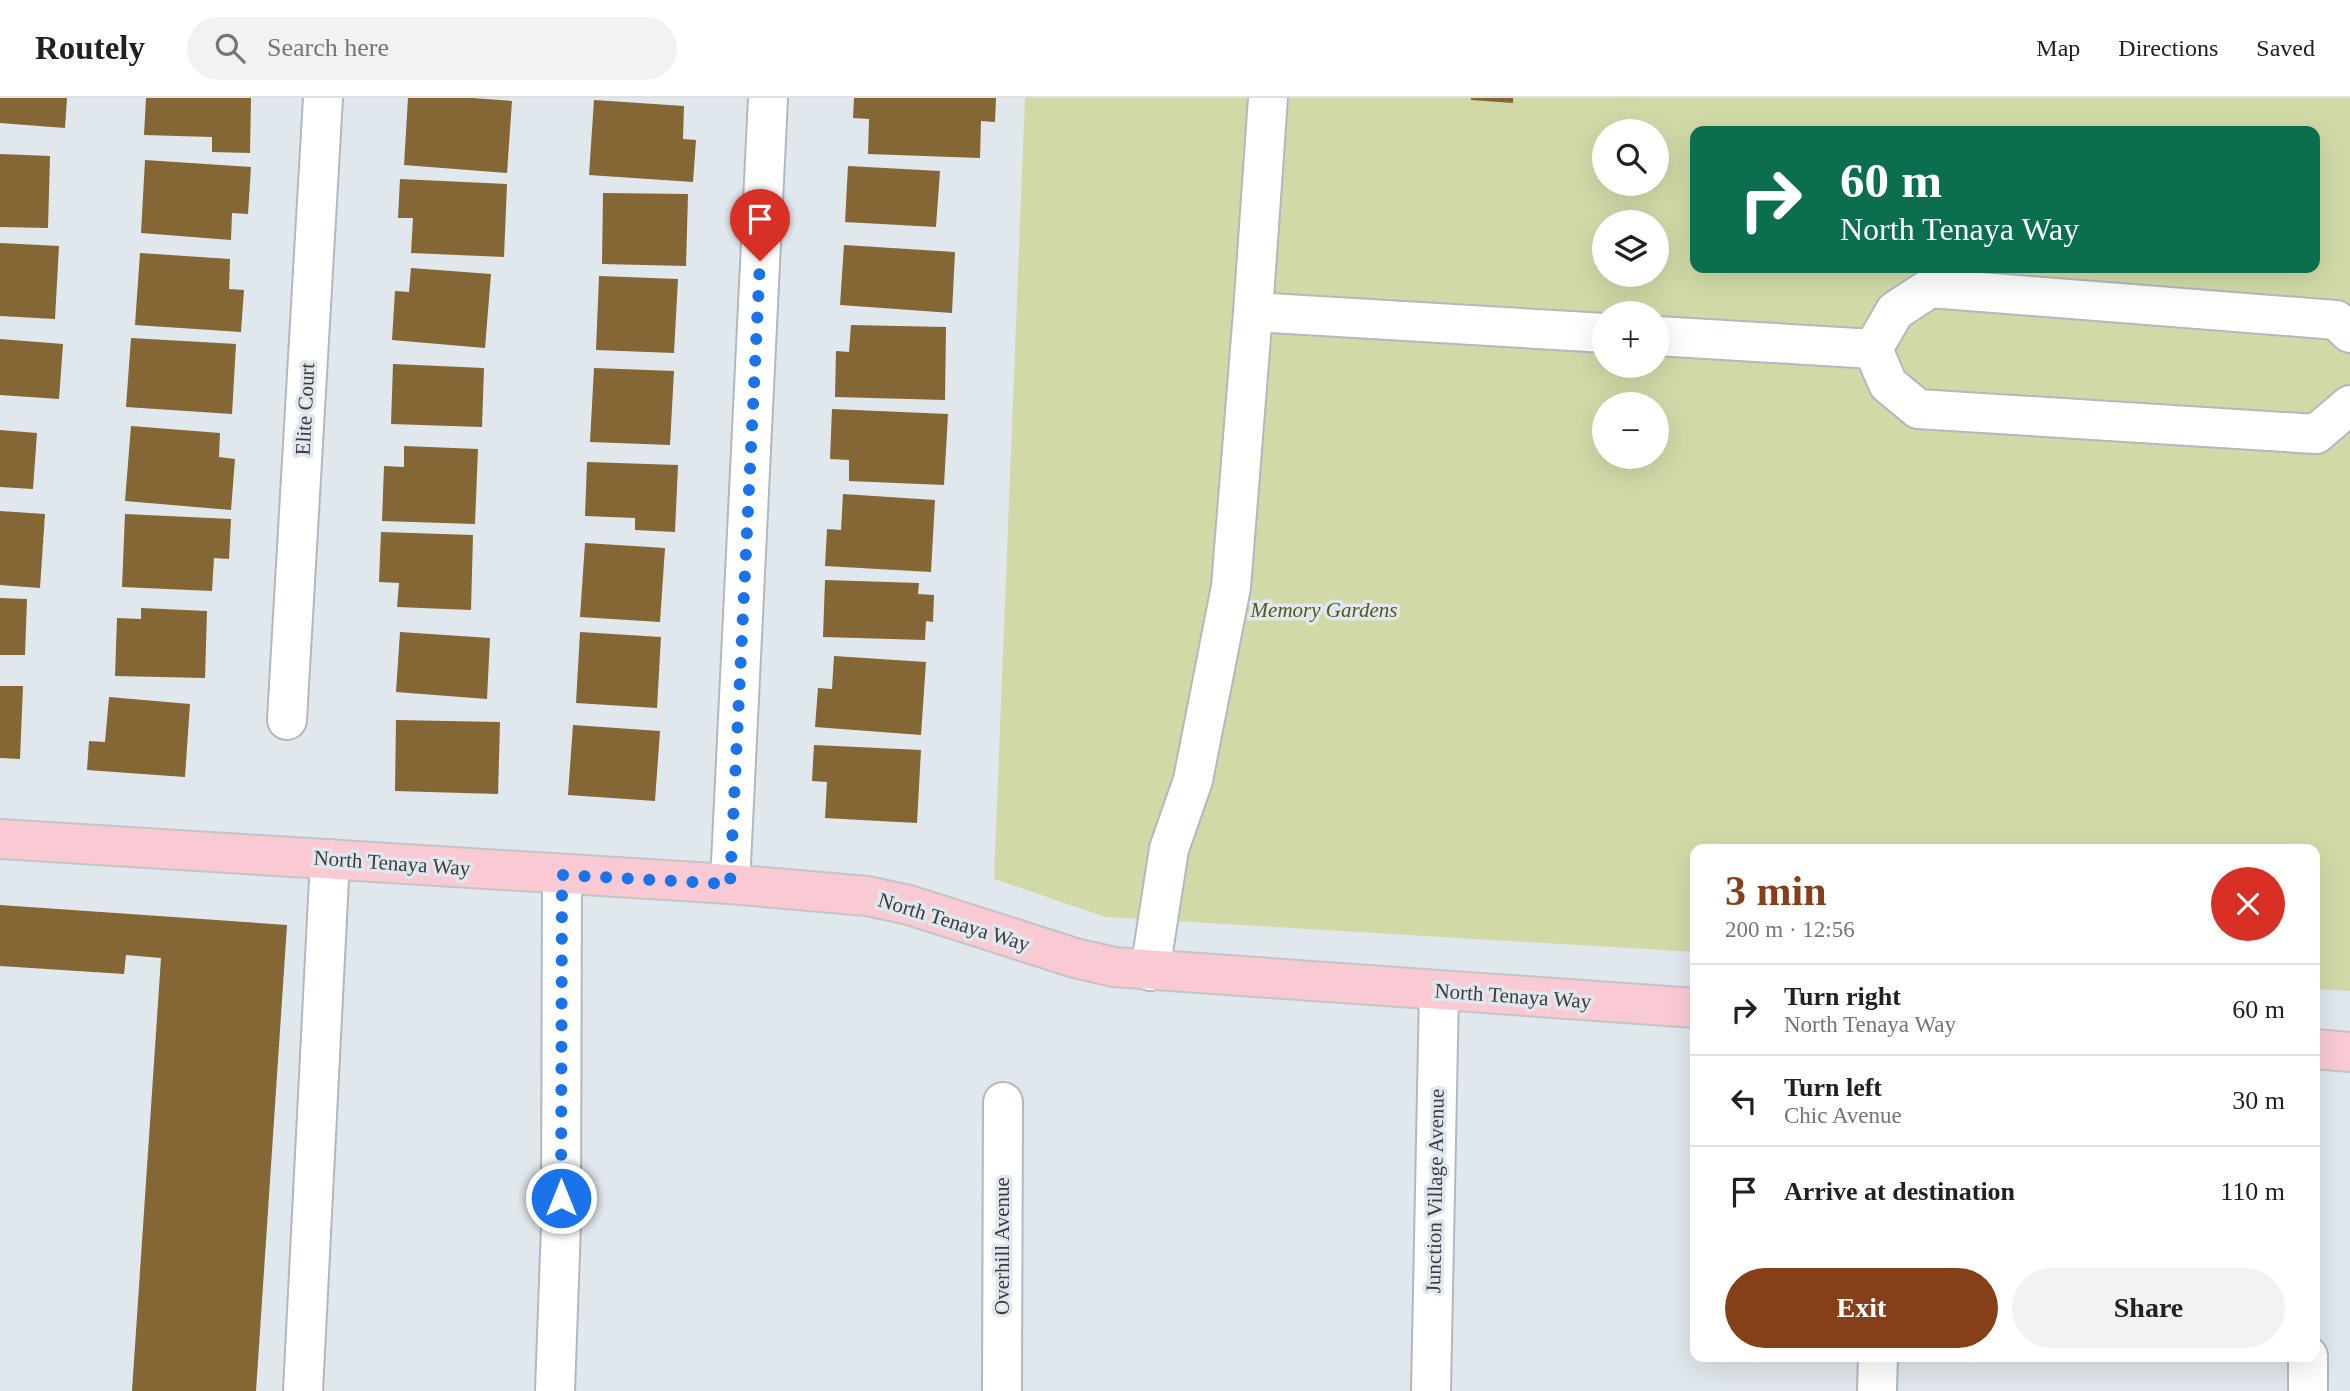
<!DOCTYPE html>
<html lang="en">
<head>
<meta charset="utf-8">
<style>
  body { margin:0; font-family:"Times New Roman",serif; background:#f2f2f2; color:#202124; height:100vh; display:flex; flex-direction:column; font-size:26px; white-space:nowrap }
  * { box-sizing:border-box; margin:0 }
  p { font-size:23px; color:#757577 }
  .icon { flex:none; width:38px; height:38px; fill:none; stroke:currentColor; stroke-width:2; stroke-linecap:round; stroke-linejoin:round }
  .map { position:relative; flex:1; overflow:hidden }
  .side { position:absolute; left:1690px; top:746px; width:630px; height:518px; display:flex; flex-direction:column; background:#fff; border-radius:14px; box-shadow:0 7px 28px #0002 }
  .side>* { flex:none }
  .top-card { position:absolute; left:1690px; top:28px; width:630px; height:147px; border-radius:14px; box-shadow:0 7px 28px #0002; background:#0b6e4f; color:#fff; overflow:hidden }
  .fabs { position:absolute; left:1592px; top:21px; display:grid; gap:14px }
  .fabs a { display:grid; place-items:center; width:77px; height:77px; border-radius:50%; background:#fff; box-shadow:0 7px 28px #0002; font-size:35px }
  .pin { position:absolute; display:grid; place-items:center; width:60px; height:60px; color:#fff; margin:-72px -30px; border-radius:50% 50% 50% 0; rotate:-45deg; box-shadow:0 0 7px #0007 }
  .pin .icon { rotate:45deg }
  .me { position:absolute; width:77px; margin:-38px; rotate:0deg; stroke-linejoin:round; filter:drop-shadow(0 0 5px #0008) }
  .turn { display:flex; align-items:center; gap:24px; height:147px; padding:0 35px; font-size:32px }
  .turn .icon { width:91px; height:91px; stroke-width:2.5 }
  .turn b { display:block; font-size:49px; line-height:60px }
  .round { display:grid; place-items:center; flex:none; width:74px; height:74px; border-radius:37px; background:#f2f2f2 }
  .overview { display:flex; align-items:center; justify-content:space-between; height:119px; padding:0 35px }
  h1 { font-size:42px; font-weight:700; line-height:52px; color:#854019 }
  .cta { display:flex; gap:14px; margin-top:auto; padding:14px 35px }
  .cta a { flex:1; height:80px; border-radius:42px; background:#854019; color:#fff; font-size:28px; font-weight:700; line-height:80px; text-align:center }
  .cta a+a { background:#f2f2f2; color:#202124 }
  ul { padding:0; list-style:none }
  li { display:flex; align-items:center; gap:21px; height:91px; padding:0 35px; border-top:2px solid #e0e0e0 }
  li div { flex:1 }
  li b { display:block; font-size:26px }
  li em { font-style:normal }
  header { display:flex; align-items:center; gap:42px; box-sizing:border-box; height:98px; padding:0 35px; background:#fff; border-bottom:2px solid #e0e0e0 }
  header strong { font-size:33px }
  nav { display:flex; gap:38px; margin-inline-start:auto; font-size:24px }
  .search { width:490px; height:63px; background:#f2f2f2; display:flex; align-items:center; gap:18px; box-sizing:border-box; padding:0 24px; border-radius:38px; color:#757577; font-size:26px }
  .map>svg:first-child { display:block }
  .green { fill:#d1daa7; fill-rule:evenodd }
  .building { fill:#856635 }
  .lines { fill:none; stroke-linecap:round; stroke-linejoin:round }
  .minor-casing { stroke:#b2b8bf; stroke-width:42 }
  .major-casing { stroke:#c4c4c5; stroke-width:42 }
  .minor { stroke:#fff; stroke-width:38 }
  .major { stroke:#facad4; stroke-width:38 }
  .route { stroke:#1a73e8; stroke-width:12; stroke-dasharray:0 21.6 }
  .labels { text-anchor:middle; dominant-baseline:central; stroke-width:7; stroke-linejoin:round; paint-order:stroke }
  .street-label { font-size:21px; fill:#3a3c3f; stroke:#e0e7ed }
  .park-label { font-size:21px; font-style:italic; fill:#51591a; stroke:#e0e7ed }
</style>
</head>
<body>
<header>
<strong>Routely</strong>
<div class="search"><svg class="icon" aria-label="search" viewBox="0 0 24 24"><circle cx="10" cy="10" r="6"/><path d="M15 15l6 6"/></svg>Search here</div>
<nav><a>Map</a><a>Directions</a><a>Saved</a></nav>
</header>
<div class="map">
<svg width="2350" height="1293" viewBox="0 0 2350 1293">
  <rect width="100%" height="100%" fill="#e0e7ed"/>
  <path class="green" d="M1025,0H2350V893L2315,891V751H1696V854L1106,819L994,781ZM1605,33H1657V86H1605ZM1696,33H2315V170H1696ZM1605,124H1657V177H1605ZM1605,215H1657V268H1605ZM1605,306H1657V359H1605Z"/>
  <g class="building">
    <path d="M0,0H67L65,30L0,25Z"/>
    <path d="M146,0H251L250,55L212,54V39L144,37Z"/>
    <path d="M408,0H472L512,3L507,75L404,67Z"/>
    <path d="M854,0H996L995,24L981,23L980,60L868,56L869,21L853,20Z"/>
    <path d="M1471,0H1513V5L1471,2Z"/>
    <path d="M594,2L684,8L683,41L696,42L693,84L589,77Z"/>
    <path d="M0,56L50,58L48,130L0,129Z"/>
    <path d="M145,62L251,69L248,116L232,115L231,142L141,135Z"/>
    <path d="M848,68L940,73L936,129L845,124Z"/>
    <path d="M400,81L507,86L504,159L411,155L413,120H398Z"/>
    <path d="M603,95L688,96L686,168L602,166Z"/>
    <path d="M0,145L59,148L55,221L0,218Z"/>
    <path d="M844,147L955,154L952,215L840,207Z"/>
    <path d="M140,155L230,161L229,191L244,192L241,234L135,227Z"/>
    <path d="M411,170L491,176L485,250L392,242L395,193L409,194Z"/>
    <path d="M599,178L678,181L674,255L596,252Z"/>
    <path d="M851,227L946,229L945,302L835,299L836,253L849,254Z"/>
    <path d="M131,240L236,246L232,316L126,309Z"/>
    <path d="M0,241L63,246L59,301L0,297Z"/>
    <path d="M393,266L484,270L482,329L391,326Z"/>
    <path d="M594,270L674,273L670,347L590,344Z"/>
    <path d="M832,311L948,316L944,387L849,383V362L830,361Z"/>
    <path d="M131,328L220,335L219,359L235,361L231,412L125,403Z"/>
    <path d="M0,332L37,335L33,391L0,389Z"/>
    <path d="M404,348L478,351L475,426L382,423L384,368L404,369Z"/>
    <path d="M587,364L678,367L675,434L635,432V420L585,418Z"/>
    <path d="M843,396L935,402L931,474L825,468L827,431L841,432Z"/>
    <path d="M0,413L45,416L40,490L0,487Z"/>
    <path d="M125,416L231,421L229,461L214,460L212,493L122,489Z"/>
    <path d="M381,434L473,437L471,512L397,509L399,485L379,484Z"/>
    <path d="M585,445L665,450L660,524L580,519Z"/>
    <path d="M825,482L919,485L918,496L934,497L933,524L926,523L925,542L823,539Z"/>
    <path d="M0,500L27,501L25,557H0Z"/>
    <path d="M141,510L207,513L205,580L115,578L117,520L141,521Z"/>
    <path d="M400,534L490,540L487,601L396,594Z"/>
    <path d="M580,534L661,539L657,610L576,605Z"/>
    <path d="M834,558L926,564L921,637L815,629L818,590L832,591Z"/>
    <path d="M0,588H23L20,661L0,660Z"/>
    <path d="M109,599L190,606L185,679L87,672L89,643L105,644Z"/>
    <path d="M396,622L500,624L498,696L395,693Z"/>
    <path d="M573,627L660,633L655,703L568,697Z"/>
    <path d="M814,647L921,652L917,725L825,720L827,684L812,683Z"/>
    <path d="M0,807L287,827L256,1293H132L161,860L126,857L124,876L0,868Z"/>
  </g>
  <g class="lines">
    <defs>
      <g id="minor">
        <path d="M1268,0L1253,214L1605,235"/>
        <path d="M1657,238L1873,251"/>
        <path d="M1873,251L1888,286L1918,311L2316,336L2350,307"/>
        <path d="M1873,251L1895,213L1930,190L2336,222L2350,235"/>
        <path d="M287,622L323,0"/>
        <path d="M730,786L768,0"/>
        <path d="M1150,873L1169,751L1193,682L1231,489L1253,214"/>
        <path d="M303,1293L330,761"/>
        <path d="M555,1293L561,1127L562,777"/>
        <path d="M1002,1293L1003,1004"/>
        <path d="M1431,1293L1439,893"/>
        <path d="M1877,1293L1878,1258"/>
        <path d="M2308,1293V1258"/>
      </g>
      <g id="major">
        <path d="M0,741L730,786L867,798L909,807L1075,860L1114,869L1696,910"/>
        <path d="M2315,951L2350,954"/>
      </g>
    </defs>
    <use href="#minor" class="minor-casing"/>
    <use href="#major" class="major-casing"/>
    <use href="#minor" class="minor"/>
    <use href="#major" class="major"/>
  </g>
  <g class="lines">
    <path class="route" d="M561,1100L562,777L730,786L760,163"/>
  </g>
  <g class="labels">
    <g class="street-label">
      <text transform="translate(305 311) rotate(-87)">Elite Court</text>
      <text transform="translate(392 765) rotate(4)">North Tenaya Way</text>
      <text transform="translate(954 824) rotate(17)">North Tenaya Way</text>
      <text transform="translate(1513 898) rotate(4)">North Tenaya Way</text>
      <text transform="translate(1435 1093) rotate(-89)">Junction Village Avenue</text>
      <text transform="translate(1002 1148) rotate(-90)">Overhill Avenue</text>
    </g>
    <g class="park-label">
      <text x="1324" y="512">Memory Gardens</text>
    </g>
  </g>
</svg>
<div class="fabs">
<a><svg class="icon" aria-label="search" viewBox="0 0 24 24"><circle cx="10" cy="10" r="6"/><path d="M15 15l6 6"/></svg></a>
<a><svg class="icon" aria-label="layers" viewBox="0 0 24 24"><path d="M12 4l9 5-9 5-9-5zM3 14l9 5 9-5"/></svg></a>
<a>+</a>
<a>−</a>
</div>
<div class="pin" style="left:760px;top:163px;background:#d93025"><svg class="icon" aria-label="arrive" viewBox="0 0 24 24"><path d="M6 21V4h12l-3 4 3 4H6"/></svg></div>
<svg class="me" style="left:561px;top:1100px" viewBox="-20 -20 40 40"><circle r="17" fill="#1a73e8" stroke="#fff" stroke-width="3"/><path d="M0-11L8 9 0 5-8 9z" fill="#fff"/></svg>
<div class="top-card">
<div class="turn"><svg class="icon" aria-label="right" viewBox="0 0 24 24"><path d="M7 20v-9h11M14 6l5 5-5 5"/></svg><div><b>60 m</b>North Tenaya Way</div></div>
</div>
<section class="side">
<div class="overview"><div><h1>3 min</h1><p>200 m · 12:56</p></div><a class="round" style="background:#d93025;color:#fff"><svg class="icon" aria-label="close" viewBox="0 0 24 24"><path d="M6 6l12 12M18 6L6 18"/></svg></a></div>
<ul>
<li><svg class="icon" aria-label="right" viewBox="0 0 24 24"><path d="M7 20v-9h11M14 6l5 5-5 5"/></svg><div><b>Turn right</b><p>North Tenaya Way</p></div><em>60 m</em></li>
<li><svg class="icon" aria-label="left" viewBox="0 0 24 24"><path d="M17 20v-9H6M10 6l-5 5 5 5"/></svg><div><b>Turn left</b><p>Chic Avenue</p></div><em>30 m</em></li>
<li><svg class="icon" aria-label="arrive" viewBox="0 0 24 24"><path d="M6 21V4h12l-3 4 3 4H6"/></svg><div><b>Arrive at destination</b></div><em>110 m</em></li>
</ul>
<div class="cta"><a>Exit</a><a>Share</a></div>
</section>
</div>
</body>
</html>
